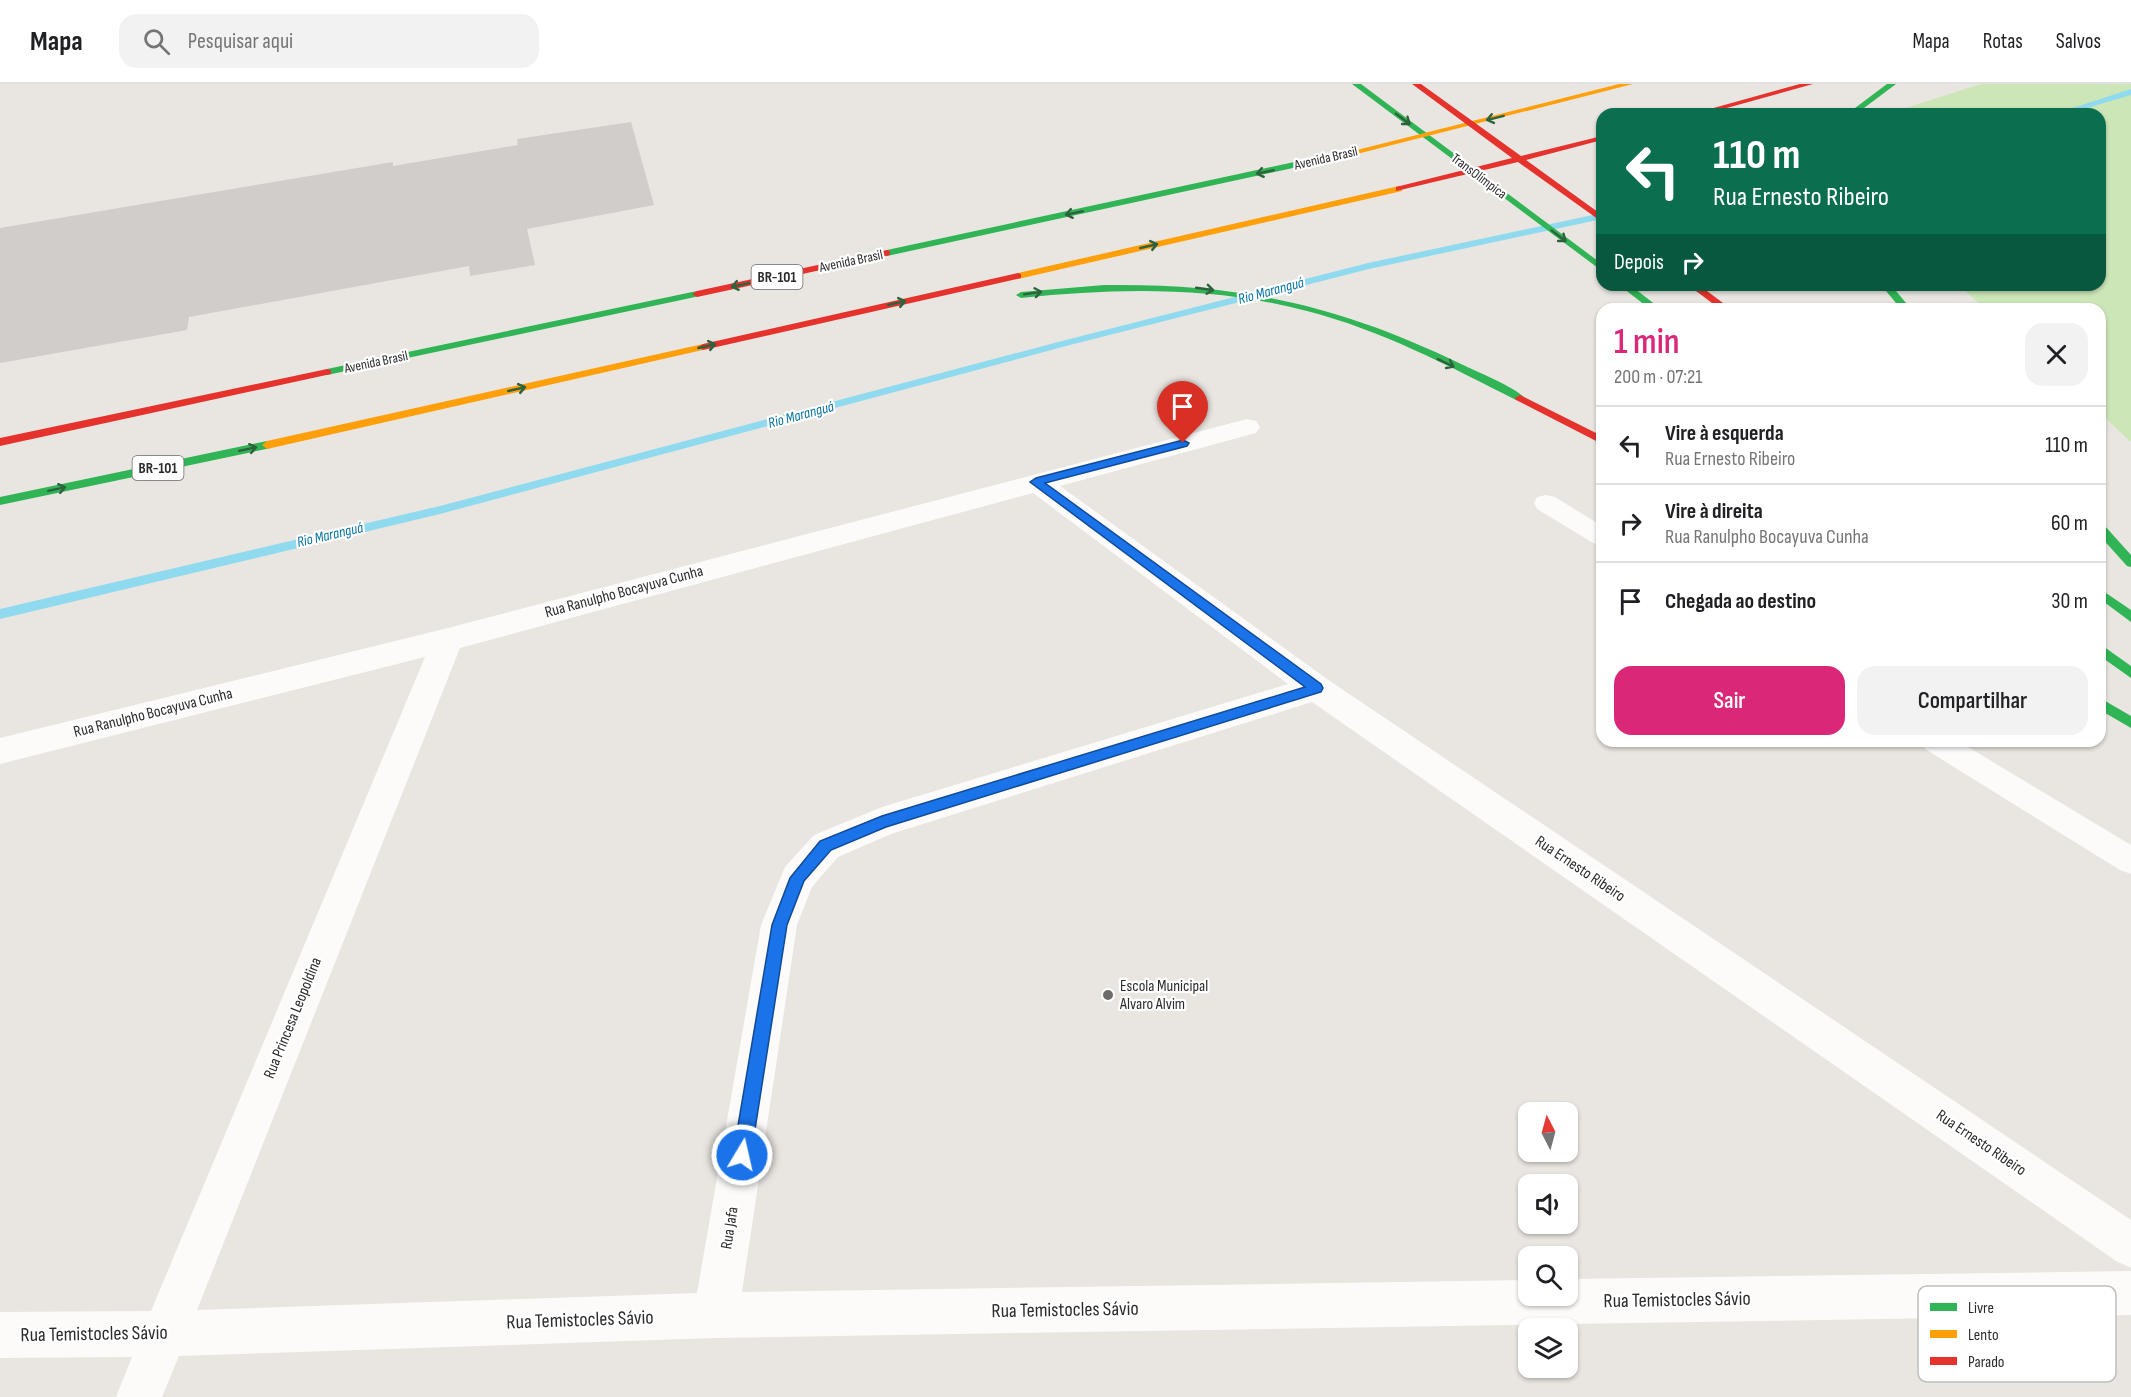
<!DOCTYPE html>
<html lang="pt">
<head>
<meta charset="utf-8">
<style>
  body { margin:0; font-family:"Sofia Sans Condensed",sans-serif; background:#f2f2f2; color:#202124; height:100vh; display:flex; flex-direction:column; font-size:22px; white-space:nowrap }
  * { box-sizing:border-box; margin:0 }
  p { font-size:20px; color:#757577 }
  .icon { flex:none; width:33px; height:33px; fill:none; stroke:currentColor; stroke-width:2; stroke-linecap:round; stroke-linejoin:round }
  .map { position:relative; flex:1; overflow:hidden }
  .side { position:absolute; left:1596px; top:219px; width:510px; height:444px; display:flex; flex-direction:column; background:#fff; border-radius:18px; box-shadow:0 2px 4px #0004 }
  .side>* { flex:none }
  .banner { position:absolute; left:1596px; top:24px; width:510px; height:183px; border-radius:18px; box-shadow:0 2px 4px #0004; background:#0b6e4f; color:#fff; overflow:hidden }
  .needle { width:39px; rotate:354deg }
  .fabs { position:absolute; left:1518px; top:1018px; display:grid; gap:12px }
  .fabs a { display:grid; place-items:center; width:60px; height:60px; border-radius:12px; background:#fff; box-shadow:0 2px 4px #0004; font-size:30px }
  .pin { position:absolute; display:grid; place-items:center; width:51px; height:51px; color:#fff; margin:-62px -26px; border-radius:50% 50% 50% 0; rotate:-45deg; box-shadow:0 0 6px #0007 }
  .pin .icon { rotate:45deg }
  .me { position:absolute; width:66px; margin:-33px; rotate:9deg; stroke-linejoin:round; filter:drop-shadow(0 0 4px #0008) }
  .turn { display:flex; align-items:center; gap:21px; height:126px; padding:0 18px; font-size:27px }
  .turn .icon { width:78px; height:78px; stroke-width:2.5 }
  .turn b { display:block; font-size:42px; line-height:51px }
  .then { display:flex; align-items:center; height:57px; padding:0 18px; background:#0003; gap:12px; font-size:22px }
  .round { display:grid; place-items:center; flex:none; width:63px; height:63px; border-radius:18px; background:#f2f2f2 }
  .summary { display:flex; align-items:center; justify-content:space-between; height:102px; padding:0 18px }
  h1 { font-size:36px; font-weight:600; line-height:45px; color:#db2777 }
  .action { display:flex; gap:12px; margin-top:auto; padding:12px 18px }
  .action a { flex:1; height:69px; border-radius:18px; background:#db2777; color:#fff; font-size:24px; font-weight:600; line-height:69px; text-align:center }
  .action a+a { background:#f2f2f2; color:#202124 }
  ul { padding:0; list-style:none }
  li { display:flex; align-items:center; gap:18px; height:78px; padding:0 18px; border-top:2px solid #e0e0e0 }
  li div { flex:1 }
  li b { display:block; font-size:22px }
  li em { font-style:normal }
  header { display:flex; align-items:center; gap:36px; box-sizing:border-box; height:84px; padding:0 30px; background:#fff; border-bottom:2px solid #e0e0e0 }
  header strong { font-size:28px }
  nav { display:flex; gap:33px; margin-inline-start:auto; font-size:21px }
  .search { width:420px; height:54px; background:#f2f2f2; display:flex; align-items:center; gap:15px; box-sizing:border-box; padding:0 21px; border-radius:18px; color:#757577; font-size:22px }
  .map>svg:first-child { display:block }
  .green { fill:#cce6b7 }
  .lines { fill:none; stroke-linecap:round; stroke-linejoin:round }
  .stream { fill:#90daef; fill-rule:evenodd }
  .building { fill:#d0cdca }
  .lane { fill:#fcfbfa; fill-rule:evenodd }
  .street { fill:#fcfbfa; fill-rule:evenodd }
  .fast { fill:#30b455; fill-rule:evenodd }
  .slow { fill:#ff9f0a; fill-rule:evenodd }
  .jam { fill:#e5322d; fill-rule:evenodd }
  .oneway { stroke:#2d623c }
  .route { fill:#1a73e8; stroke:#114b97; stroke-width:1.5 }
  .poi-dot { fill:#6e6c6a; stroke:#fff; stroke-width:2 }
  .labels { text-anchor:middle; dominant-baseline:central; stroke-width:4.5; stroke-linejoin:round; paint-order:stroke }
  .far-street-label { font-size:14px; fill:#2b2b2b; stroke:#fff }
  .shield { fill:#fff; stroke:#6b6b6b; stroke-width:1.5 }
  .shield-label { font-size:15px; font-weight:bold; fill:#2b2b2b }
  .far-water-label { font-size:15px; font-style:italic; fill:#0674a3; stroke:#fff }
  .street-label { font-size:16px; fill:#2b2b2b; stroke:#fff }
  .poi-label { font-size:16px; fill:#2b2b2b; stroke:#fff; text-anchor:start }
  .near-street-label { font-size:20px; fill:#2b2b2b; stroke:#fff }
  .key { fill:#fff; stroke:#bfbfbf; stroke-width:1.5 }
  .key-label { font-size:16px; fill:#2b2b2b }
</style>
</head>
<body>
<header>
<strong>Mapa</strong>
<div class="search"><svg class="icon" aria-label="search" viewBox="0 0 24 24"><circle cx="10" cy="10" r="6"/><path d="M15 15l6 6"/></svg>Pesquisar aqui</div>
<nav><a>Mapa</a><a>Rotas</a><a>Salvos</a></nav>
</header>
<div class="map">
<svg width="2131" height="1313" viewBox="0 0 2131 1313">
  <rect width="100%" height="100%" fill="#e9e5e0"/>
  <path class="green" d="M1981,0H2131V358L2100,329V225H1985L1959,201H2100V30H1896V27Z"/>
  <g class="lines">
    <g class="stream">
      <path d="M2131,5V11L2067,30H2054Z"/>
      <path d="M1602,129V135L1369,185L1066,262L440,430L0,535V525L440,422L1058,258L1368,179Z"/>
    </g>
  </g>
  <path class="building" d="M631,38L654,121L527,145L535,181L470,192L469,182L189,233L187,246L0,279V144L393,78V82L518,61L517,55Z"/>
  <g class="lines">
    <g class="lane">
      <path d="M1546,411L1555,413L1602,442V462L1593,459L1537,425L1534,419L1537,413Z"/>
      <path d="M1921,657H1958L2131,761V790L2120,786L1925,665Z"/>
    </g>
    <path class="street" d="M1247,335L1256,337L1260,343L1256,349L1060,402L1327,595L2131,1136V1184L2116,1177L1312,618L891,750L838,773L812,803L797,841L742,1208L1528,1196V1212H1568V1195L2131,1187V1231L716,1254L179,1272L162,1313H116L132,1273L0,1274V1228L151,1227L425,573L0,680V654L448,544ZM1033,409L1288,600L882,723L814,751L785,783L761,841L697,1209L197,1226L460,564Z"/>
    <g class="fast">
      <path d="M1352,0H1361L1602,180V187Z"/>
      <path d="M1887,0H1896L1856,30H1847Z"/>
      <path d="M1345,67L1349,70L1348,72L887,172L882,169L887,166Z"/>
      <path d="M1104,201C1240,199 1339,221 1461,280C1477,288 1513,302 1525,314L1524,316H1516C1449,282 1381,246 1307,227C1213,202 1117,204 1021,214L1016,211L1021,208Z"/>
      <path d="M1619,201H1630L1661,225H1650Z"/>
      <path d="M1881,201H1891L1911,225H1901Z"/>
      <path d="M697,207L700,208V212L327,291L322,288L327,285Z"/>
      <path d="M267,357L272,361L271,364L0,421V413Z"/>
      <path d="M2100,440L2104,441L2131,471V483L2127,482L2100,452Z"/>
      <path d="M2100,505L2131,526V538L2100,515Z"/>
      <path d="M2100,560L2131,582V594L2100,572Z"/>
      <path d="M2100,614L2131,632V644L2100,626Z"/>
    </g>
    <g class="slow">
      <path d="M1619,0H1633L1345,73L1341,70Z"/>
      <path d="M1399,102L1402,103V107L1018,195L1013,192L1018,189Z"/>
      <path d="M703,260L707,261V265L267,365L262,361L267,357Z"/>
    </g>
    <g class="jam">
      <path d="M1412,0H1421L1521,72L1602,52V56L1526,76L1602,131V138L1518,78L1396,107V103L1512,74Z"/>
      <path d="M1800,0H1813L1705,30H1692Z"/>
      <path d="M887,166L890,167V171L697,213L692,210L697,207Z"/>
      <path d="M1018,189L1021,190V194L703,266L698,263L703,260Z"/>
      <path d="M1688,201H1699L1731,225H1720Z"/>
      <path d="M327,285L331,286V290L0,362V354Z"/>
      <path d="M1520,311L1602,352V360L1516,316L1515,314Z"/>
    </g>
  </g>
  <defs><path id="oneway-shaft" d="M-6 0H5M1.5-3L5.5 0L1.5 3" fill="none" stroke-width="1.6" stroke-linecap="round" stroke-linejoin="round" transform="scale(1.5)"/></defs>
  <g class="oneway">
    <use href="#oneway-shaft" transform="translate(1495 34) rotate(166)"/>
    <use href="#oneway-shaft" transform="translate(1403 35) rotate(37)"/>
    <use href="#oneway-shaft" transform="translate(1265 88) rotate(168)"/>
    <use href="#oneway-shaft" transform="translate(1074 129) rotate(168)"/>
    <use href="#oneway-shaft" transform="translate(1559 152) rotate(37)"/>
    <use href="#oneway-shaft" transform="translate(1149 162) rotate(-13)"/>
    <use href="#oneway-shaft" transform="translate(740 201) rotate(168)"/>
    <use href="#oneway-shaft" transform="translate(1205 205) rotate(8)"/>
    <use href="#oneway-shaft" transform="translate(1033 209) rotate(-9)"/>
    <use href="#oneway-shaft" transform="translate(897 219) rotate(-13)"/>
    <use href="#oneway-shaft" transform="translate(707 262) rotate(-13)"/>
    <use href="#oneway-shaft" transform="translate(1446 279) rotate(26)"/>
    <use href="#oneway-shaft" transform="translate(517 305) rotate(-13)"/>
    <use href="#oneway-shaft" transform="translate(248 365) rotate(-12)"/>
    <use href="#oneway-shaft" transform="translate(57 405) rotate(-12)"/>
  </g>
  <path class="route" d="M1183,356L1189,359L1187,362L1045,399L1321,600L1323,604L1321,608L886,743L831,766L804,797L787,841L751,1071L748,1077L742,1079L736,1077L733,1071L772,841L790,794L820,757L882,732L1305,603L1030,398L1036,394Z"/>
  <circle class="poi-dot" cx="1108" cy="911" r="6"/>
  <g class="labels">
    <g class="far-street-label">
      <text transform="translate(1326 74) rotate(-13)">Avenida Brasil</text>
      <text transform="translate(1479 92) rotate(37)">TransOlímpica</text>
      <text transform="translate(851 177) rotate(-12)">Avenida Brasil</text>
      <text transform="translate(376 278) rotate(-12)">Avenida Brasil</text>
    </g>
    <g class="shield">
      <rect x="751.5" y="181" width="51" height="24" rx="4.5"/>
      <rect x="132.5" y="372" width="51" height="24" rx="4.5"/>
    </g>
    <g class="shield-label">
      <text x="777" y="193">BR-101</text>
      <text x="158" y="384">BR-101</text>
    </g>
    <g class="far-water-label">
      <text transform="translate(1271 207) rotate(-15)">Rio Maranguá</text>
      <text transform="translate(801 331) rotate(-15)">Rio Maranguá</text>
      <text transform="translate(330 451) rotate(-13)">Rio Maranguá</text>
    </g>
    <g class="street-label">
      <text transform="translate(624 508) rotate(-15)">Rua Ranulpho Bocayuva Cunha</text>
      <text transform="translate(153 629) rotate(-14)">Rua Ranulpho Bocayuva Cunha</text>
      <text transform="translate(1580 785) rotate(34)">Rua Ernesto Ribeiro</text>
      <text transform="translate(293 934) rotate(-68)">Rua Princesa Leopoldina</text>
      <text transform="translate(1981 1059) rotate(34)">Rua Ernesto Ribeiro</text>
      <text transform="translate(730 1144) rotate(-81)">Rua Jafa</text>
    </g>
    <g class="poi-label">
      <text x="1120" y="902">Escola Municipal<tspan x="1120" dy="18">Alvaro Alvim</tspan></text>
    </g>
    <g class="near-street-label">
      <text transform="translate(1677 1216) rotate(-1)">Rua Temistocles Sávio</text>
      <text transform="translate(1065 1226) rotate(-1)">Rua Temistocles Sávio</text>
      <text transform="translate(580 1236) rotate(-2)">Rua Temistocles Sávio</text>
      <text transform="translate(94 1250) rotate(-1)">Rua Temistocles Sávio</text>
    </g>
  </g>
  <rect x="1918" y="1202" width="198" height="96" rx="9" class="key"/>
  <rect x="1930" y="1219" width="27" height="8" fill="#30b455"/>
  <rect x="1930" y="1246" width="27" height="8" fill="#ff9f0a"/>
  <rect x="1930" y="1273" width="27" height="8" fill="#e5322d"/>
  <g class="key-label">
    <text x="1968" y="1229">Livre</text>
    <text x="1968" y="1256">Lento</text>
    <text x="1968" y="1283">Parado</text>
  </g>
</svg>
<div class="fabs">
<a><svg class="needle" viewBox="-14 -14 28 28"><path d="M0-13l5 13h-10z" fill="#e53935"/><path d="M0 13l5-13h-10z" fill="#757577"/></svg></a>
<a><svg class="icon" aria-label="sound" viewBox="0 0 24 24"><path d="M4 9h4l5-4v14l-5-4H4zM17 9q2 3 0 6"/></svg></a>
<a><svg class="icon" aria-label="search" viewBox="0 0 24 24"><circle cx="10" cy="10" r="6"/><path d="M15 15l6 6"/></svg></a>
<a><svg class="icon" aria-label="layers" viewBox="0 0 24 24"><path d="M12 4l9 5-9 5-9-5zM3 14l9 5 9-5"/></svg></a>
</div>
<div class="pin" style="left:1183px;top:359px;background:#d93025"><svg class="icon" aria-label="arrive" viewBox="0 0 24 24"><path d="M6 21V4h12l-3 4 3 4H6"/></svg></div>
<svg class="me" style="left:742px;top:1071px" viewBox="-20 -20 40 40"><circle r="17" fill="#1a73e8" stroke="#fff" stroke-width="3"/><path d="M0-11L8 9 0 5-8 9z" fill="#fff"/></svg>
<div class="banner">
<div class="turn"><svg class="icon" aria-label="left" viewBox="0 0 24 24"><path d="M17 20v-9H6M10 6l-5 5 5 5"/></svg><div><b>110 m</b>Rua Ernesto Ribeiro</div></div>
<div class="then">Depois<svg class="icon" aria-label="right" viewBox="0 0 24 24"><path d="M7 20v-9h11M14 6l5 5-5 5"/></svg></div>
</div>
<section class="side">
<div class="summary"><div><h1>1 min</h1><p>200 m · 07:21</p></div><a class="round"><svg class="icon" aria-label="close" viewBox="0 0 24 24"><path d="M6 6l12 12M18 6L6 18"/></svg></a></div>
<ul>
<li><svg class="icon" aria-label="left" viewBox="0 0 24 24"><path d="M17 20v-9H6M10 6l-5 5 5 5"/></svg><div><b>Vire à esquerda</b><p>Rua Ernesto Ribeiro</p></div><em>110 m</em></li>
<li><svg class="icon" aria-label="right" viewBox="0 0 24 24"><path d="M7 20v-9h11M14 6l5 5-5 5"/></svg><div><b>Vire à direita</b><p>Rua Ranulpho Bocayuva Cunha</p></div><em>60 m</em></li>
<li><svg class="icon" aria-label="arrive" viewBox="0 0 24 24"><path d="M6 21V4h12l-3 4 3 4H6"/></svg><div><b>Chegada ao destino</b></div><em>30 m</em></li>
</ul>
<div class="action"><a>Sair</a><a>Compartilhar</a></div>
</section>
</div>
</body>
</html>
